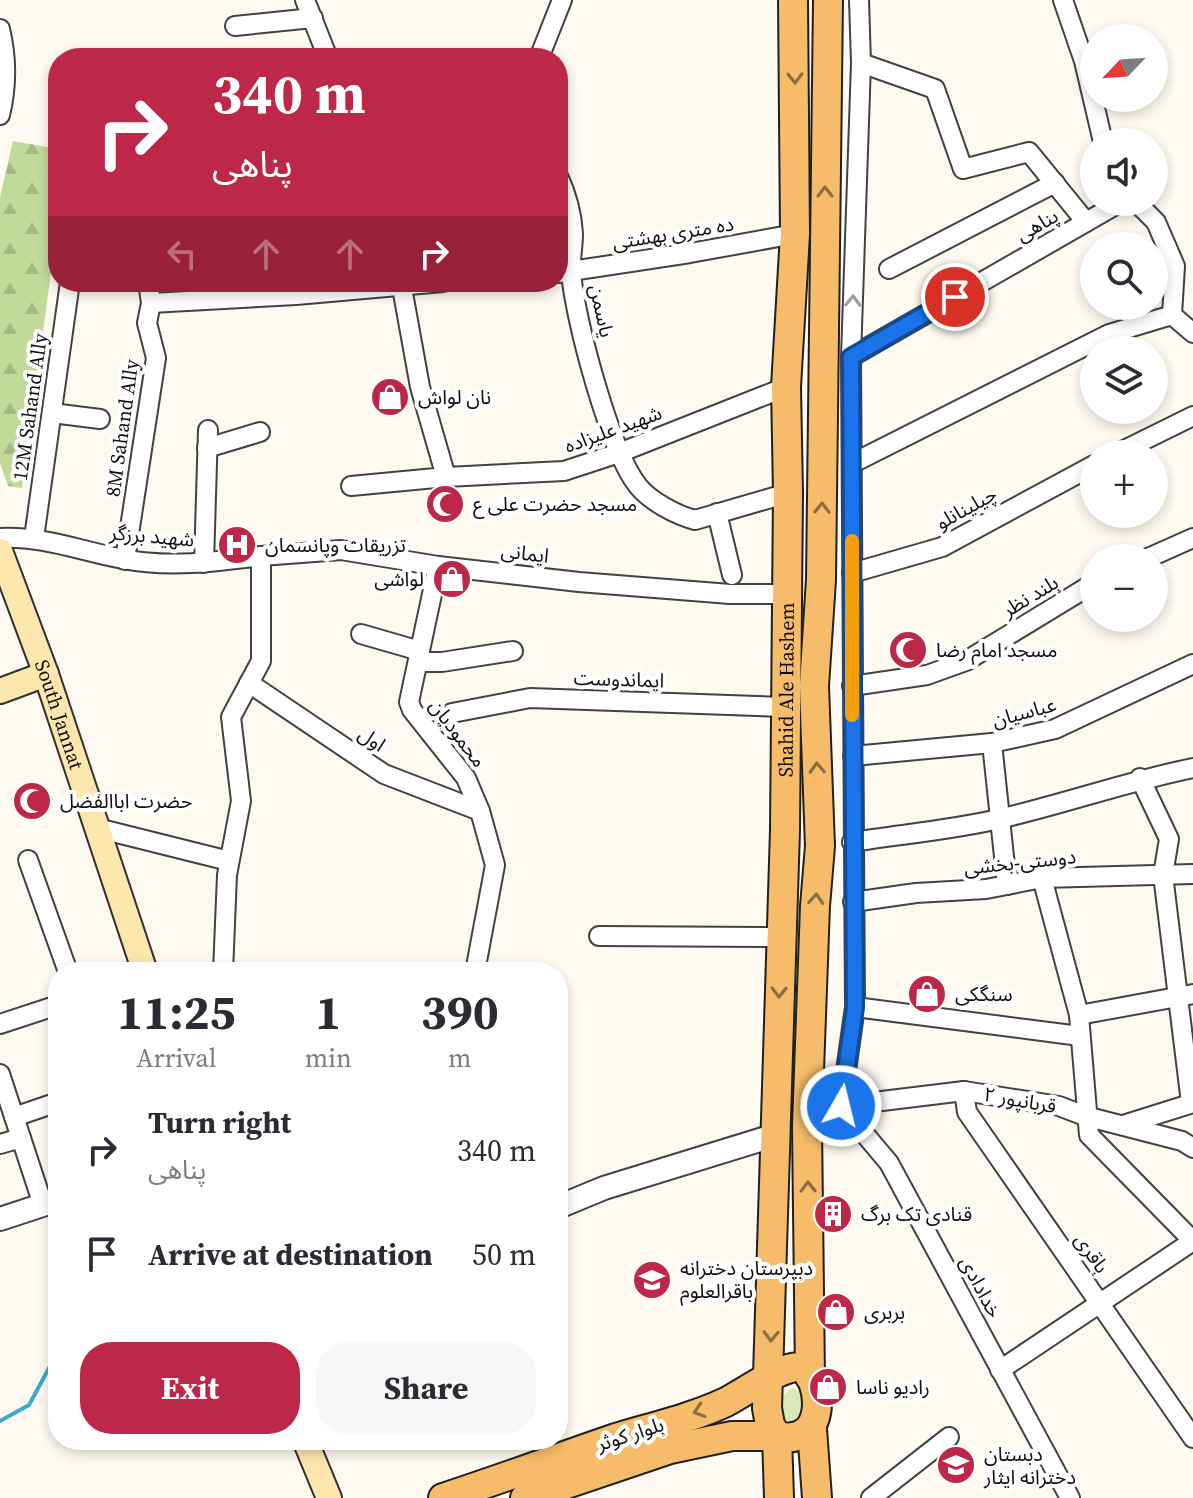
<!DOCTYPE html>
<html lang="en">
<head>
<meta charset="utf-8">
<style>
  body { margin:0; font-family:"Source Serif 4","Noto Sans Arabic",serif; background:#f7f7f7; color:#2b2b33; height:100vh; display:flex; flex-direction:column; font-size:30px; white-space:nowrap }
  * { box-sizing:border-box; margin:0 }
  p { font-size:26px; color:#7c7c81 }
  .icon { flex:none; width:44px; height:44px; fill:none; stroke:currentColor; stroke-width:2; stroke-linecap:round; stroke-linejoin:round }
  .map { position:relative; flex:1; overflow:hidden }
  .details { position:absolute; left:48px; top:962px; width:520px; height:488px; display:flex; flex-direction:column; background:#fff; border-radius:32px; box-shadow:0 4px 12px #0003 }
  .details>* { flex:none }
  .guide { position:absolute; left:48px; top:48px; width:520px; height:244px; border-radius:32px; box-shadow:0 4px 12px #0003; background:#be2848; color:#fff; overflow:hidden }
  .needle { width:52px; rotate:245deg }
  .fabs { position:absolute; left:1080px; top:24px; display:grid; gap:16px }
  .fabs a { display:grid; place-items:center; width:88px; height:88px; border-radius:50%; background:#fff; box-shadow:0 4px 12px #0003; font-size:40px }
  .pin { position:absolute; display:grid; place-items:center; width:68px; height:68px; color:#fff; margin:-34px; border:4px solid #fff; border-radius:50%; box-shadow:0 2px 8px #0007 }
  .me { position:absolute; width:88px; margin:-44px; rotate:8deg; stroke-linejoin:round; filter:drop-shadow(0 0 6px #0008) }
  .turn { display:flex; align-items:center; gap:28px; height:168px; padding:0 32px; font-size:36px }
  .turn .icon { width:104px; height:104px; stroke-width:2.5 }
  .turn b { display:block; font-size:56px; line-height:68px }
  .lanes { display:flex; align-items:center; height:76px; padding:0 32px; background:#0003; justify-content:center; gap:40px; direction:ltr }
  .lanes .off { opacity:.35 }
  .eta { display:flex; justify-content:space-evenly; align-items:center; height:136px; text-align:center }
  .eta b { font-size:48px; font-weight:700; line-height:56px }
  .primary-button { display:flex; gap:16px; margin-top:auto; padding:16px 32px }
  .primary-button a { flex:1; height:92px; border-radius:32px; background:#be2848; color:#fff; font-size:32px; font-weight:700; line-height:92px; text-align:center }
  .primary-button a+a { background:#f7f7f7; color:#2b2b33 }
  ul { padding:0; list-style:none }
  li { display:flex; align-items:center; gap:24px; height:104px; padding:0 32px }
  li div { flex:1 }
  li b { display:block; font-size:30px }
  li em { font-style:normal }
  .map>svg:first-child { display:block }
  .grass { fill:#dae9ba }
  .forest { fill:url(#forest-firs) }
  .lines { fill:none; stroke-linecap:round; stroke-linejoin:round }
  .stream { stroke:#3eabcc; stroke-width:4 }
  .minor-casing { stroke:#424242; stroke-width:22 }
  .tertiary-casing { stroke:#424242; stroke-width:26 }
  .secondary-casing { stroke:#313131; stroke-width:28 }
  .primary-casing { stroke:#202020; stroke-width:32 }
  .minor { stroke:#fff; stroke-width:18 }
  .tertiary { stroke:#fff; stroke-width:22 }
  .secondary { stroke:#fee7ad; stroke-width:24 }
  .primary { stroke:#f6bc69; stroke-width:28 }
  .oneway { stroke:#8e6e40 }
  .oneway2 { stroke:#9f9f9f }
  .route-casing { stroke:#114b97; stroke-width:20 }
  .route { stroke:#1a73e8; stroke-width:14 }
  .slow { stroke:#f59e0b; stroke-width:14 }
  .labels { text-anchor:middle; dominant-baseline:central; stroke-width:8; stroke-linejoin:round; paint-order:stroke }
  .street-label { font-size:20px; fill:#0f0f0f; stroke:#fff }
  .poi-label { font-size:20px; fill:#0f0f0f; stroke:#fff; text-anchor:start }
</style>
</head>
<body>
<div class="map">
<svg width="1193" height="1498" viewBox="0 0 1193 1498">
  <defs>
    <pattern id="forest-firs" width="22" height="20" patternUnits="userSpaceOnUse" patternTransform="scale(2)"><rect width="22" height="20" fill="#c1da9a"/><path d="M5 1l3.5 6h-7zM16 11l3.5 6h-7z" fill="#a5ba84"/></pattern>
  </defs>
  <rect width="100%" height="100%" fill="#fffaf1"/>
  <path class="grass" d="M793,1388C806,1393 803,1403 804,1416L794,1423L785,1420C779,1408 780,1393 793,1388Z"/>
  <path class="forest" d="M13,141L58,149V221L22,488L8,486L0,463V197Z"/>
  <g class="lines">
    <path class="stream" d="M0,1421L29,1405L49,1368L58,1365"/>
    <defs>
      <g id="minor">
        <path d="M305,0L328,58"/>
        <path d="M1063,0L1084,61L1103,142"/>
        <path d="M235,26L313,18"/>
        <path d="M0,29C7,58 7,86 0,115"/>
        <path d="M539,58L562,0"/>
        <path d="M861,63L935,89L963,169L1029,152L1086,222"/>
        <path d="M558,176C567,195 572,213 573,234C573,247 570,259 571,271C574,317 610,451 638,486C650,501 676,515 695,520L788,493"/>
        <path d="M1136,202L1156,222L1175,266L1172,315L1193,333"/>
        <path d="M889,269L1055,183"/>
        <path d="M558,273L690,253L795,234"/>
        <path d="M151,303L296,295L443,282"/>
        <path d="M851,357L1121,202"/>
        <path d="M52,413L100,419"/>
        <path d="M207,448L260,432"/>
        <path d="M1116,454L1193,416"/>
        <path d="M853,463L1109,334L1172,315"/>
        <path d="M446,477L564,471L619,453L786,387"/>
        <path d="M351,486L446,477L420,387L401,282"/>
        <path d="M717,513L732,575"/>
        <path d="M0,538C44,536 80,551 123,559C168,568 216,562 261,556V661L231,717L241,801L227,875L223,972"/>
        <path d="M34,538L70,282"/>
        <path d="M261,556L341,550L438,566L579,582L730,594H787"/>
        <path d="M1148,558L1193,538"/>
        <path d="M125,560L156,358L147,323L151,303L148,282"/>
        <path d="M204,563L208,430"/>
        <path d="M438,566L409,702L412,710L466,778L480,811L495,865L475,972"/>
        <path d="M852,573L942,547L1094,465"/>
        <path d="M361,634L420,651"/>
        <path d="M418,662H442L513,651"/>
        <path d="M249,683L384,774L480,811"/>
        <path d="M852,686L927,675L966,661L1094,583"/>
        <path d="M452,713L530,698L785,707"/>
        <path d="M992,743L1007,885"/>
        <path d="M853,756L992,743L1055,729L1193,664"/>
        <path d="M1140,778L1169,839L1163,875L1191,1103"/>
        <path d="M97,828L229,861"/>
        <path d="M852,842C902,834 954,830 1003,818C1067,803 1129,781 1193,768"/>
        <path d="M28,860L68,972"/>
        <path d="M1042,878L1079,1015L1089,1135L1193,1241"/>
        <path d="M853,902L916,893L986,889L1042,878L1193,874"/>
        <path d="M599,936L780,937"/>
        <path d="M855,1007L1080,1036"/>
        <path d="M1079,1015L1193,994"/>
        <path d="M0,1024L58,1005"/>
        <path d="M0,1074L43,1205"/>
        <path d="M964,1091L967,1112L1193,1438"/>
        <path d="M841,1106L855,1007L851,357L861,63L859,0"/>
        <path d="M841,1106L889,1163L1070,1498"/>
        <path d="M14,1117L58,1102"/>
        <path d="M1123,1125L1193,1103"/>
        <path d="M807,1126L841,1106L964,1091L1059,1106L1085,1116L1182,1141L1193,1148"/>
        <path d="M0,1144L21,1138"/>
        <path d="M1000,1370L1193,1241"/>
        <path d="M871,1498L949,1437"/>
      </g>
      <g id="tertiary">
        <path d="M558,1207L604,1188L776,1135"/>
        <path d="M0,1219L58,1200"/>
      </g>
      <g id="secondary">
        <path id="s1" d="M0,551L46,674L145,972"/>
        <path d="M0,691L46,674"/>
        <path d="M305,1440L329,1498"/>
      </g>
      <g id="primary">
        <path d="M810,1377L807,1126L815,906L820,846L814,686L821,580L828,0"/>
        <path d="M812,1429L817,1498"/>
        <path id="s2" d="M443,1498C501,1479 558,1458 616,1438C652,1427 692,1418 726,1402C742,1394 788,1361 802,1368C822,1378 829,1448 777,1436L770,1425L767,1408L785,830L788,493L786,387L795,234L793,0"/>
        <path d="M525,1498L670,1449L732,1436H777L779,1498"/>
      </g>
    </defs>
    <use href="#minor" class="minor-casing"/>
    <use href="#tertiary" class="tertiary-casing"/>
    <use href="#secondary" class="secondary-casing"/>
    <use href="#primary" class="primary-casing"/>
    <use href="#minor" class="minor"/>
    <use href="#tertiary" class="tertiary"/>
    <use href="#secondary" class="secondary"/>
    <use href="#primary" class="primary"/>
  </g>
  <defs><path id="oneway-chevron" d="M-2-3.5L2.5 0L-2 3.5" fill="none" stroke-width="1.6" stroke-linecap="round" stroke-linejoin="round" transform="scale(2)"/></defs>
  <g class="oneway">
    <use href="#oneway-chevron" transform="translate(795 78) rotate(89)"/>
    <use href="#oneway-chevron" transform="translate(825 192) rotate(-90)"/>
    <use href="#oneway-chevron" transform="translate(822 508) rotate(-89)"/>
    <use href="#oneway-chevron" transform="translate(817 768) rotate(-92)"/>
    <use href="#oneway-chevron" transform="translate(816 899) rotate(-86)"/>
    <use href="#oneway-chevron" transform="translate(779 992) rotate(91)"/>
    <use href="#oneway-chevron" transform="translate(808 1187) rotate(-91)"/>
    <use href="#oneway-chevron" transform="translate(771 1336) rotate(92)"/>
    <use href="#oneway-chevron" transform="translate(699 1411) rotate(162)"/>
  </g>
  <use class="oneway2" href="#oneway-chevron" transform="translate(853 301) rotate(-88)"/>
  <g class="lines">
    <defs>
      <path id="route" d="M841,1106L855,1007L851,357L955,297"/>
    </defs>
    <use href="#route" class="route-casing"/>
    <use href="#route" class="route"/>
    <path class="slow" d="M852,541V715"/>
  </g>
  <defs>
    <symbol id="shop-disc" viewBox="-11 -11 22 22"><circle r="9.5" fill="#be2848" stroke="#fff"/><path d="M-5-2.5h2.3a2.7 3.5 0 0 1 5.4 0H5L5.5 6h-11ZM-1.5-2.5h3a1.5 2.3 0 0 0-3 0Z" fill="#fff"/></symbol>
    <symbol id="mosque-disc" viewBox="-11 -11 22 22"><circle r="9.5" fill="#be2848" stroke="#fff"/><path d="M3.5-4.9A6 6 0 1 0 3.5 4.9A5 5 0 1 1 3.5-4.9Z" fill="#fff"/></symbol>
    <symbol id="hospital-disc" viewBox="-11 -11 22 22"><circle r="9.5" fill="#be2848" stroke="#fff"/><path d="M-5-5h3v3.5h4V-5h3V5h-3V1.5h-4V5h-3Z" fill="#fff"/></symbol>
    <symbol id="building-disc" viewBox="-11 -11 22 22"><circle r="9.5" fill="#be2848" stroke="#fff"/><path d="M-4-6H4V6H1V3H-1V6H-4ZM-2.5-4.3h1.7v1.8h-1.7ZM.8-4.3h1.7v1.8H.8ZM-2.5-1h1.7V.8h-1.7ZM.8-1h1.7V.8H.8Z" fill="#fff"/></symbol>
    <symbol id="school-disc" viewBox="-11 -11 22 22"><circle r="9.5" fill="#be2848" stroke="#fff"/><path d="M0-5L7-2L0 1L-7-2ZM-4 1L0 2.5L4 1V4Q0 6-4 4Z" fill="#fff"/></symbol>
  </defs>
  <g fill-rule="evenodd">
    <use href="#shop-disc" x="368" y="375" width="44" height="44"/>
    <use href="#mosque-disc" x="423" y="482" width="44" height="44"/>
    <use href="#hospital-disc" x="215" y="523" width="44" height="44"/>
    <use href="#shop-disc" x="430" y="557" width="44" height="44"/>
    <use href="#mosque-disc" x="886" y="628" width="44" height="44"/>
    <use href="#mosque-disc" x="10" y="779" width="44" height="44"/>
    <use href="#shop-disc" x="905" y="972" width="44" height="44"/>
    <use href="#building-disc" x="811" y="1192" width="44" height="44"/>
    <use href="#school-disc" x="630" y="1258" width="44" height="44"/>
    <use href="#shop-disc" x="814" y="1290" width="44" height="44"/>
    <use href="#shop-disc" x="806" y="1365" width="44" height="44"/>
    <use href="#school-disc" x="934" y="1443" width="44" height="44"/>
  </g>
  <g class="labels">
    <g class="street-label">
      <text transform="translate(1037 225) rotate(-30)">پناهی</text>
      <text transform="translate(673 233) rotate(-9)">ده متری بهشتی</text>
      <text transform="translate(602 311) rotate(78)">یاسمن</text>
      <text transform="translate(30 407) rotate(-82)">12M Sahand Ally</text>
      <text transform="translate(122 428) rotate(-82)">8M Sahand Ally</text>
      <text transform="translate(613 429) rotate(-20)">شهید علیزاده</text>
      <text transform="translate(966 508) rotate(-29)">چیلینانلو</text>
      <text transform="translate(152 536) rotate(5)">شهید برزگر</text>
      <text transform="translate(525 553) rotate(7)">ایمانی</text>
      <text transform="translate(1030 596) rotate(-31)">بلند نظر</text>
      <text transform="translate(619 679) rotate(2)">ایماندوست</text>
      <text stroke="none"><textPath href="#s2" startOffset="1234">Shahid Ale Hashem</textPath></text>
      <text transform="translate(1024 712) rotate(-15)">عباسیان</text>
      <text stroke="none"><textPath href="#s1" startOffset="174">South Jannat</textPath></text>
      <text transform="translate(458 733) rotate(53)">محمودیان</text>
      <text transform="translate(372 739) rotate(34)">اول</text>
      <text transform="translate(1020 862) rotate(-6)">دوستی-بخشی</text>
      <text transform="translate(1020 1100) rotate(10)">قربانپور ۲</text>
      <text transform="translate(1092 1253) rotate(55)">باقری</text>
      <text transform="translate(981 1287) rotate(62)">خدادادی</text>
      <text transform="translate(630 1434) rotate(-18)">بلوار کوثر</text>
    </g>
    <g class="poi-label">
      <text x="418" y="397">نان لواش</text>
      <text x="473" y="504">مسجد حضرت علی ع</text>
      <text x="265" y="545">تزریقات وپانسمان</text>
      <text x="424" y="579" text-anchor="end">لواشی</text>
      <text x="936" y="650">مسجد امام رضا</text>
      <text x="60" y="801">حضرت اباالفضل</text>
      <text x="955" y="994">سنگکی</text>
      <text x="861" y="1214">قنادی تک برگ</text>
      <text x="680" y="1268">دبیرستان دخترانه<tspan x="680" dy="23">باقرالعلوم</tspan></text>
      <text x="864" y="1312">بربری</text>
      <text x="856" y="1387">رادیو ناسا</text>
      <text x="984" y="1454">دبستان<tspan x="984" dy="23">دخترانه ایثار</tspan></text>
    </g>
  </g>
</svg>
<div class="fabs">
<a><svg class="needle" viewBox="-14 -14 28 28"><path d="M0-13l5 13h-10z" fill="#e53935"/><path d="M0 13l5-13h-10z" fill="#7c7c81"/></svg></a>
<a><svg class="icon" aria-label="sound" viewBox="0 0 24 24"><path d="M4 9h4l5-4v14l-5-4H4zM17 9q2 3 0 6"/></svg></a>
<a><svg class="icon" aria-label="search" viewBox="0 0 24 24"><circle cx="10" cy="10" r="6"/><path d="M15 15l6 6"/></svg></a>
<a><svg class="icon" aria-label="layers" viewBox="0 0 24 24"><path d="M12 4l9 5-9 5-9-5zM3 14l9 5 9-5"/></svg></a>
<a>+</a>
<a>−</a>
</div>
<div class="pin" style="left:955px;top:297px;background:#d93025"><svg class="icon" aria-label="arrive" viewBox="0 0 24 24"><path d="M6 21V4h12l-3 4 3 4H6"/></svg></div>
<svg class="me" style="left:841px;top:1106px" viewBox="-20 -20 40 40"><circle r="17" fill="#1a73e8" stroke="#fff" stroke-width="3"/><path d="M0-11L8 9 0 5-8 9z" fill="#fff"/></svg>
<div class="guide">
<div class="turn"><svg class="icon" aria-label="right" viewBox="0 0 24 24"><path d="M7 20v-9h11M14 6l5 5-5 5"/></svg><div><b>340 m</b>پناهی</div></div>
<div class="lanes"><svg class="icon off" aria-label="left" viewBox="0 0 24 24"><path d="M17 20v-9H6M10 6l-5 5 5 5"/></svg><svg class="icon off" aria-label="ahead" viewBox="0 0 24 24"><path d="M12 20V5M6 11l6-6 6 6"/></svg><svg class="icon off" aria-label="ahead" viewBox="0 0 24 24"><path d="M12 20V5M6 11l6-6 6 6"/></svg><svg class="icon" aria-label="right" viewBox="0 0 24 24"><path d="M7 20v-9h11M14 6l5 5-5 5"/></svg></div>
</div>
<section class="details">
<div class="eta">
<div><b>11:25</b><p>Arrival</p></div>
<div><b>1</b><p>min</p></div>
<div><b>390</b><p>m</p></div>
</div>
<ul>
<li><svg class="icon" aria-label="right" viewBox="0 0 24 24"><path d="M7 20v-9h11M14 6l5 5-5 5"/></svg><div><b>Turn right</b><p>پناهی</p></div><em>340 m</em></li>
<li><svg class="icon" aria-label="arrive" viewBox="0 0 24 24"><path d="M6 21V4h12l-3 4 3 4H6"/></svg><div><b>Arrive at destination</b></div><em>50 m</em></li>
</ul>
<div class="primary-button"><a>Exit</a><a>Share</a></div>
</section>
</div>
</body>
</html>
